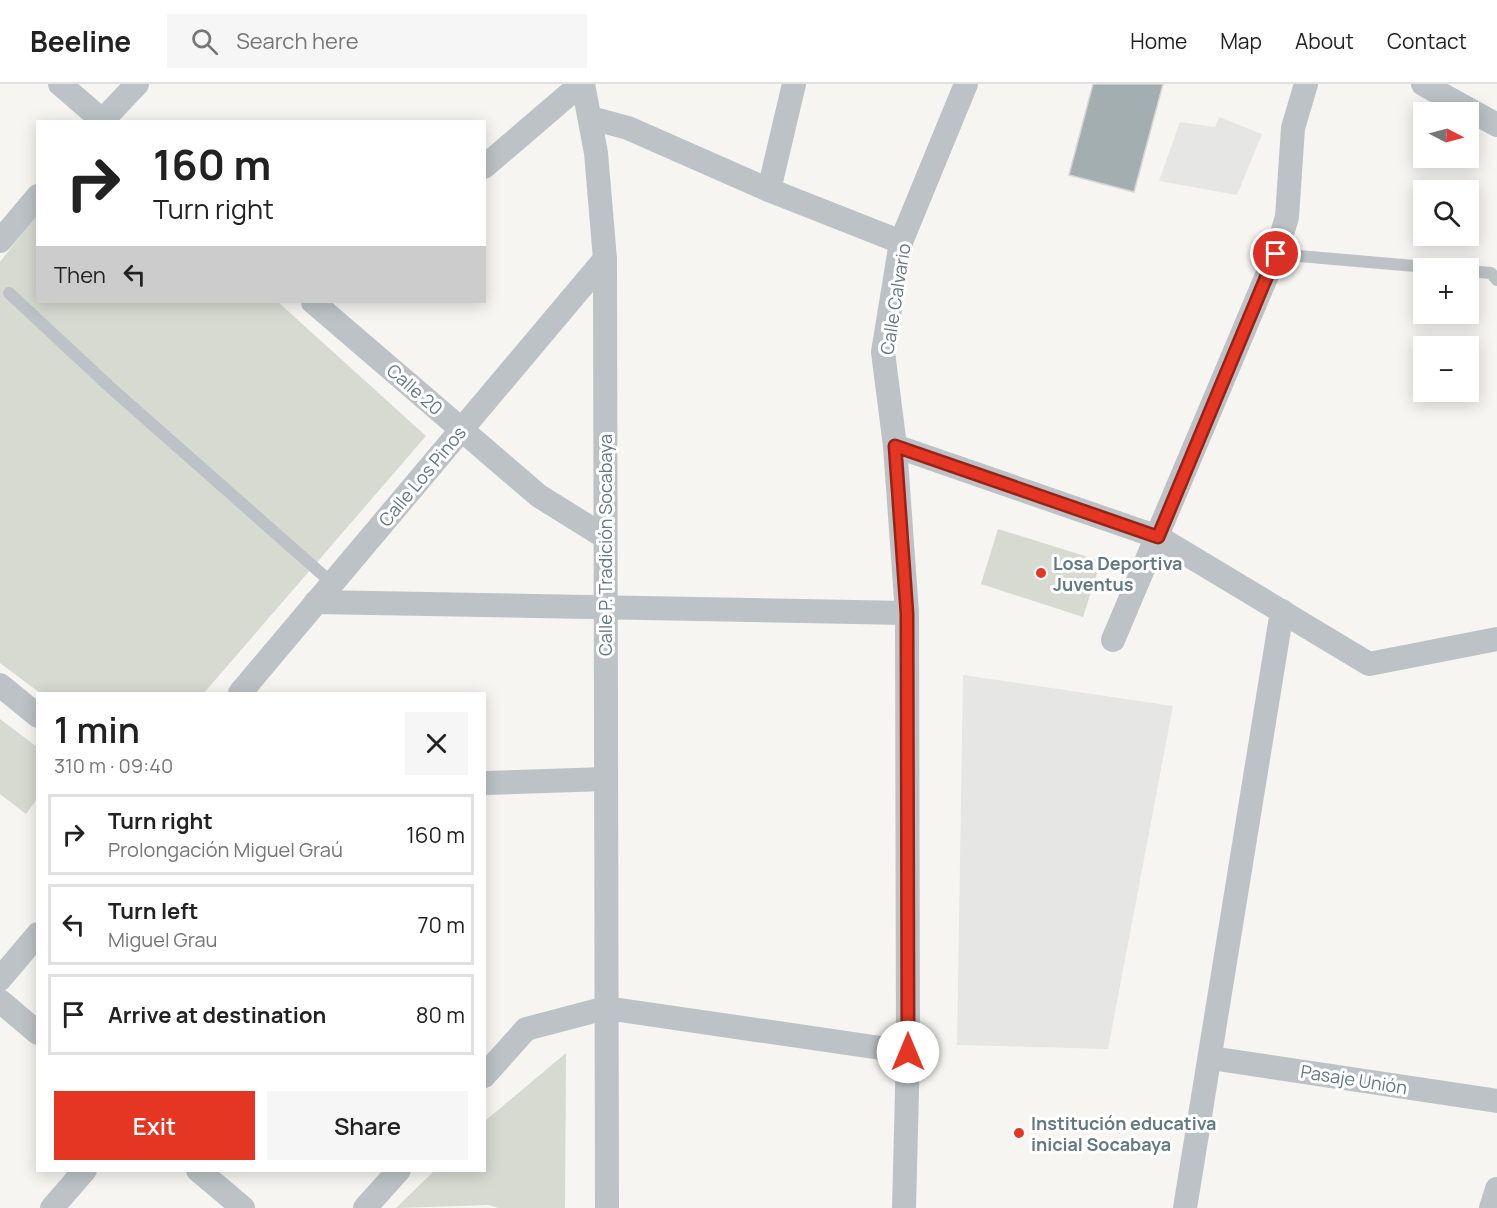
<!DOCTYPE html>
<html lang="en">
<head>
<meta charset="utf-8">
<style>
  body { margin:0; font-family:Manrope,sans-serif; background:#f6f6f6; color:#222; height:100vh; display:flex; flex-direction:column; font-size:22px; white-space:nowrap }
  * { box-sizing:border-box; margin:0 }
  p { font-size:20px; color:#767676 }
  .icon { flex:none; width:33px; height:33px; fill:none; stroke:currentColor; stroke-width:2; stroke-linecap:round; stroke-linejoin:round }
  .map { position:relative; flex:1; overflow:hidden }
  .side { position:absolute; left:36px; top:608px; width:450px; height:480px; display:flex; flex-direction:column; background:#fff; border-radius:0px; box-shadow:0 3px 15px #0003 }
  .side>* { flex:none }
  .hud { position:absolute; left:36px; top:36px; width:450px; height:183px; border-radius:0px; box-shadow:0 3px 15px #0003; background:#fff; color:#222; overflow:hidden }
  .needle { width:39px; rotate:96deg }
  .tools { position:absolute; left:1413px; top:18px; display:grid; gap:12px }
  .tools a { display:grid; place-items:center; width:66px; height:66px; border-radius:0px; background:#fff; box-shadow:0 3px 15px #0003; font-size:30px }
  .pin { position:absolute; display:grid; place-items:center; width:51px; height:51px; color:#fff; margin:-26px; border:3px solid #fff; border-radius:50%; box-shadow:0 2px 6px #0007 }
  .me { position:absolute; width:66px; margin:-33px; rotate:0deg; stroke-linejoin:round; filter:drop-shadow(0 0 4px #0008) }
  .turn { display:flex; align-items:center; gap:21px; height:126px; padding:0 18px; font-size:27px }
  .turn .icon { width:78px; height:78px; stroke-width:2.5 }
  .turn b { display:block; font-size:42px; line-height:51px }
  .then { display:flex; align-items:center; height:57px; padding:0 18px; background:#0003; gap:12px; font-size:22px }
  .round { display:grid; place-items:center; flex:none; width:63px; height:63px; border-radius:0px; background:#f6f6f6 }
  .overview { display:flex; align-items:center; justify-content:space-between; height:102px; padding:0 18px }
  h1 { font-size:36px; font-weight:600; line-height:45px }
  .primary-button { display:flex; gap:12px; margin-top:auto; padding:12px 18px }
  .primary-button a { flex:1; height:69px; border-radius:0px; background:#e53623; color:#fff; font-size:24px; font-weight:600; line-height:69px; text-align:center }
  .primary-button a+a { background:#f6f6f6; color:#222 }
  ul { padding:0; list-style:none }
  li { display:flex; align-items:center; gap:18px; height:81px; margin:0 12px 9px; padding:0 6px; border:3px solid #e0e0e0; border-radius:0px }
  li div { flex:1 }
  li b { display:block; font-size:22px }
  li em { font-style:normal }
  header { display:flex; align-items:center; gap:36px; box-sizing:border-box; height:84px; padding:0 30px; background:#fff; border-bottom:2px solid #e0e0e0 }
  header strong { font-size:28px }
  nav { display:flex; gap:33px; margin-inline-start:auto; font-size:21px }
  .search { width:420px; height:54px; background:#f6f6f6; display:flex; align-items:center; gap:15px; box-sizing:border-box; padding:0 21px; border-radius:0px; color:#767676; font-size:22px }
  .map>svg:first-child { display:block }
  .built { fill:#e6e7e5 }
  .green { fill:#d6dad1 }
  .building { fill:#a3aeb1; stroke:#d7d6d4; stroke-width:1.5 }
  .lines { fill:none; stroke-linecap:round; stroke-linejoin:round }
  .service { stroke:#bcc2c5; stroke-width:12 }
  .minor { stroke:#bcc2c5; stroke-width:24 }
  .route-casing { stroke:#952317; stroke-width:15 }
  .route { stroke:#e53623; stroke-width:10 }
  .poi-dot { fill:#e53623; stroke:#fff; stroke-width:2 }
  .labels { text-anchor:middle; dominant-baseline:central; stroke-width:6; stroke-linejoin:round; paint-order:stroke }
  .street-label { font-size:18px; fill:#647983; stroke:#fff }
  .poi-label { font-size:18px; font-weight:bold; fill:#647983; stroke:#fff; text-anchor:start }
</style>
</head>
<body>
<header>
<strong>Beeline</strong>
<div class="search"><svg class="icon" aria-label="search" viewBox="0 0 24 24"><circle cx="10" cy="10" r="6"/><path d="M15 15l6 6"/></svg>Search here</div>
<nav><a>Home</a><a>Map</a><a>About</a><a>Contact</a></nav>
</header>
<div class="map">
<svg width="1497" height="1124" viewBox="0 0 1497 1124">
  <rect width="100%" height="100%" fill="#f6f5f2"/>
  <g class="built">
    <path d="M1219,33L1262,50L1237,111L1159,97L1180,38L1215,43Z"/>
    <path d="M963,591L1173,622L1108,965L957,961Z"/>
  </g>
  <g class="green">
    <path d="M37,130L38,218H278L426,352L204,609H40L0,579V178Z"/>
    <path d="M998,445L1101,477L1083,533L981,500Z"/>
    <path d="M0,635L37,663V715L26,730L0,710Z"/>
    <path d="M566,969L565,1124H498L489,1121L396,1124L435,1086H484L485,1037Z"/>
  </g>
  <path class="building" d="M1093,0H1163L1134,108L1069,91Z"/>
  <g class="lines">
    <g class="service">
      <path d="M1276,170L1438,184"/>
      <path d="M1468,187L1491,189L1497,196"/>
      <path d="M9,209L111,304L332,499"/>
    </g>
    <g class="minor">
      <path d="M60,0L104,38"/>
      <path d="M583,0L596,69L605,175L607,1124"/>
      <path d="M1423,0L1497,41"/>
      <path d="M591,34L628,44L769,106L901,158"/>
      <path d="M101,38L137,0"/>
      <path d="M484,83L581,0"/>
      <path d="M769,106L794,0"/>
      <path d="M0,157L38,112"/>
      <path d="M313,218L539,412L605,453"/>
      <path d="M895,362L1158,453L1369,580L1497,555"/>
      <path d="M316,518L907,529"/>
      <path d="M1113,556L1276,170L1287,133L1293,44L1306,0"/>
      <path d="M0,601L38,632"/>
      <path d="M240,609L605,175"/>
      <path d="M484,699L606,695"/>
      <path d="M0,895L38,850"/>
      <path d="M0,917L38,949"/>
      <path d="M1211,974L1497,1017"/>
      <path d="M484,992L526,945L606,924L908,968"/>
      <path d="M198,1086L243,1124"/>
      <path d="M52,1124L85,1086"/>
      <path d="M365,1124L399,1086"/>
      <path d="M904,1124L908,968L907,529L895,362L883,268L901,158L966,0"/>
      <path d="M1185,1124L1282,527"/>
      <path d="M1491,1124L1497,1105"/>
    </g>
  </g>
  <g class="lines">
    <defs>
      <path id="route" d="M908,968L907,530L895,362L1158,453L1276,170"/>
    </defs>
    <use href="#route" class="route-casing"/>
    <use href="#route" class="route"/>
  </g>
  <g class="poi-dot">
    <circle cx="1041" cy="489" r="6"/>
    <circle cx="1019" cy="1049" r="6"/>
  </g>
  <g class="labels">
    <g class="street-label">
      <text transform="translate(895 215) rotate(-81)">Calle Calvario</text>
      <text transform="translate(415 305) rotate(41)">Calle 20</text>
      <text transform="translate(422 392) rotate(-50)">Calle Los Pinos</text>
      <text transform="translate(605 461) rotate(-90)">Calle P. Tradición Socabaya</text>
      <text transform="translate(1354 995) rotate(9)">Pasaje Unión</text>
    </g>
    <g class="poi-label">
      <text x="1053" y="479">Losa Deportiva<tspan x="1053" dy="21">Juventus</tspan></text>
      <text x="1031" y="1039">Institución educativa<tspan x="1031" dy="21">inicial Socabaya</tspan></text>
    </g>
  </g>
</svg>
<div class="tools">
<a><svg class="needle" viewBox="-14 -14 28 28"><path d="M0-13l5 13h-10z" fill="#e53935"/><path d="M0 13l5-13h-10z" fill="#767676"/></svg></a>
<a><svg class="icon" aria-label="search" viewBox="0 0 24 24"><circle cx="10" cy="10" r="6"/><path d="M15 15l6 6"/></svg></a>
<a>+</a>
<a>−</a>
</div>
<div class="pin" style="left:1276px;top:170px;background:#d93025"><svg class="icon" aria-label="arrive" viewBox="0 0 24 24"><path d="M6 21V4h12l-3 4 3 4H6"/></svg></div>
<svg class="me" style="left:908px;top:968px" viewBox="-20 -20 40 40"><circle r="19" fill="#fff"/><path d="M0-13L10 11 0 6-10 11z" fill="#e53623"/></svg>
<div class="hud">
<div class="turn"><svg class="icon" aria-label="right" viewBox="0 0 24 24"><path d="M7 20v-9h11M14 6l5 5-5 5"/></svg><div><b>160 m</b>Turn right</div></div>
<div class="then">Then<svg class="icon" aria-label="left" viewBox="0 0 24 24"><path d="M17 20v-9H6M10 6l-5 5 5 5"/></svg></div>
</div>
<section class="side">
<div class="overview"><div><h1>1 min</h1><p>310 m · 09:40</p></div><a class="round"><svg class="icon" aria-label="close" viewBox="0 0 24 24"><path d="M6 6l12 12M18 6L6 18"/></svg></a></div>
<ul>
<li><svg class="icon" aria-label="right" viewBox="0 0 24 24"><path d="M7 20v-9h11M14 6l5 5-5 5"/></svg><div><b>Turn right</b><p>Prolongación Miguel Graú</p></div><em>160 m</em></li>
<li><svg class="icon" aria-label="left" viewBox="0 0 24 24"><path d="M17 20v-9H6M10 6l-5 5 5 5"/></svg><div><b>Turn left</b><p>Miguel Grau</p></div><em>70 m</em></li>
<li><svg class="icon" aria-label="arrive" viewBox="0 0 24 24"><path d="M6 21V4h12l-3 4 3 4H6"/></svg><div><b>Arrive at destination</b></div><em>80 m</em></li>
</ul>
<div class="primary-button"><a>Exit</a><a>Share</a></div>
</section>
</div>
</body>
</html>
